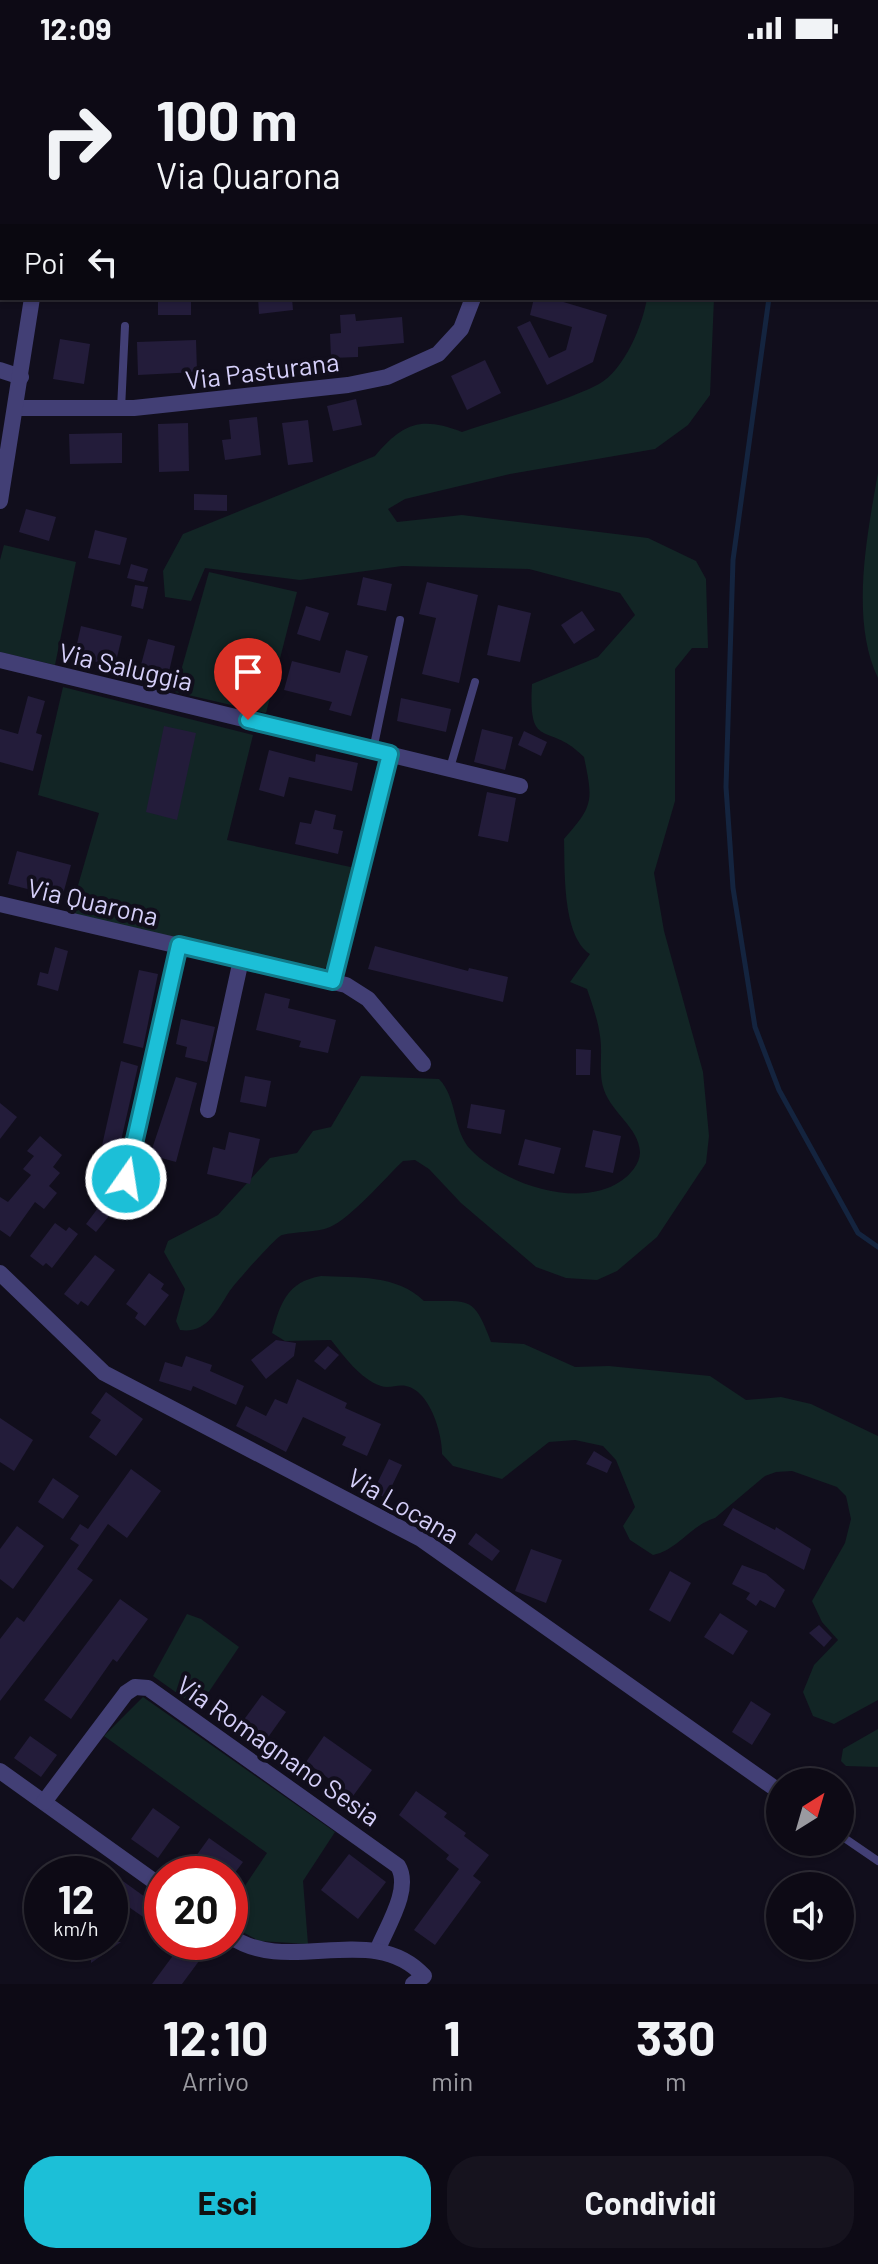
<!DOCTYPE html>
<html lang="it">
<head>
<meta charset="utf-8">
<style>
  body { margin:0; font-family:Barlow,sans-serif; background:#16131e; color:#f1f3f6; height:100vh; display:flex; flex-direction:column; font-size:30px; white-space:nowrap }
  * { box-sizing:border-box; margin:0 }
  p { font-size:26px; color:#9a9aa0 }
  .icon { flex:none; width:44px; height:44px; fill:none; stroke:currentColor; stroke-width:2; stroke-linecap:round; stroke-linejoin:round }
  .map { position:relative; height:1928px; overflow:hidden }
  .details { display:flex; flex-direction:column; background:#0d0a15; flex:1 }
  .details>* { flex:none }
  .banner { position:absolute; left:0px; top:0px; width:878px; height:244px; box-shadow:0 2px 6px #0004,0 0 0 2px #2d2b34; background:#0d0a15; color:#f1f3f6; overflow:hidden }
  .needle { width:52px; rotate:37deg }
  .fabs { position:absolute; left:766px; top:1712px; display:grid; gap:16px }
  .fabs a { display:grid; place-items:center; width:88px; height:88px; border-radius:50%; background:#0d0a15; box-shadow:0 2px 6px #0004,0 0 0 2px #2d2b34; font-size:40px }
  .speed { position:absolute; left:24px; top:1800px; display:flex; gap:16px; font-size:40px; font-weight:700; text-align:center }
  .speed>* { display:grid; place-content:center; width:104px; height:104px; border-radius:50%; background:#0d0a15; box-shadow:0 2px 6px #0004,0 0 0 2px #2d2b34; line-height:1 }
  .speed small { font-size:20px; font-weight:400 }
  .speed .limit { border:12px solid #d22; background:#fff; color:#111 }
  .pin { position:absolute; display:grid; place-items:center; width:68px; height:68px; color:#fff; margin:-82px -34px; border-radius:50% 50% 50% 0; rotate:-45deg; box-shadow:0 0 8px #0007 }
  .pin .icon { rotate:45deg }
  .me { position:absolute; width:88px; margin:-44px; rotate:13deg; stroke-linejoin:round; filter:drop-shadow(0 0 6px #0008) }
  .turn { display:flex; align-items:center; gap:28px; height:168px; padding:0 24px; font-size:36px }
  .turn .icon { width:104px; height:104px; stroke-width:2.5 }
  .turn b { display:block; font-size:56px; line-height:68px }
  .then { display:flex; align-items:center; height:76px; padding:0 24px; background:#0003; gap:16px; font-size:30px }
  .eta { display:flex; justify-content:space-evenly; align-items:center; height:136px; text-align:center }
  .eta b { font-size:48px; font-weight:700; line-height:56px }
  .action { display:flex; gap:16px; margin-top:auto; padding:16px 24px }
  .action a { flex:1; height:92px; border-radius:32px; background:#1cbfd7; color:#111; font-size:32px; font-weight:700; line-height:92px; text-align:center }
  .action a+a { background:#16131e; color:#f1f3f6 }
  .status { display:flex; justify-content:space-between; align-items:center; height:56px; padding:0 40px; background:#0d0a15; direction:ltr }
  .status svg { height:22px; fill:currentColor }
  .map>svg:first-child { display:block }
  .green { fill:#122525 }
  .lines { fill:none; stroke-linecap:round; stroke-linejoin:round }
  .stream { stroke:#14243f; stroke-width:5 }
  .building { fill:#231c3a }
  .lane { stroke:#423f75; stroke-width:8 }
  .street { stroke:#423f75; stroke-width:16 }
  .route-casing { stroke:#127c8c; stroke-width:20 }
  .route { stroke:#1cbfd7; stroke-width:14 }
  .labels { text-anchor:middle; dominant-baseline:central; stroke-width:8; stroke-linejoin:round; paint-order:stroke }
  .street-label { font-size:26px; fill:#d5cff9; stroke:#110e1c }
</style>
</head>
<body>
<div class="status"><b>12:09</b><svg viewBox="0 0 49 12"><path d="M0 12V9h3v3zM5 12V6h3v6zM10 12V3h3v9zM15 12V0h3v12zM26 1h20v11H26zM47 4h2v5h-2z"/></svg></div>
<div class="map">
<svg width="878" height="1928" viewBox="0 0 878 1928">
  <rect width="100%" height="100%" fill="#110e1c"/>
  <g class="green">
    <path d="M647,242H714L710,339L688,369L655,393L510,418L405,443L388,453L397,466L462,459L648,482L696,505L706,523L708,592H692L675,613V745L654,817L664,875L703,1016L709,1080L706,1107L657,1181L617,1215L597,1224L566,1222L536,1211L461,1147L429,1113L415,1104L403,1105C386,1121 350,1163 330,1171C316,1177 297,1175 282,1179C277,1180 234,1228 229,1236C217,1255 206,1278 180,1274L176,1265L185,1233L164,1196L168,1185L218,1159L270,1102L297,1097L313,1075L331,1071L361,1020L439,1023C458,1043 452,1074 471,1094C504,1128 579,1154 621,1125C630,1119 640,1108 640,1096C639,1072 612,1057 604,1034C598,1018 603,997 600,980C598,964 592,948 587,933L570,926L590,898C562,880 565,814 564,783C594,749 593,745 584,701C548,664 528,697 532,628L598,601L635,559L620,537L529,513L402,510L300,524L205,512L191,545L165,541L163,515L183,478L375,400C403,367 421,360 462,376C502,362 563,347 599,328C624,314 643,269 647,242Z"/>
    <path d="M878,417V622C850,564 867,479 878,417Z"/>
    <path d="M4,489L76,506L55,609L0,596V504Z"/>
    <path d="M209,516L297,536L266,657L175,636Z"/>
    <path d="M63,631L253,679L227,784L355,812L332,907L319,916L70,857L99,757L38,739Z"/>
    <path d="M321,1220C357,1222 396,1218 424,1245C471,1246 473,1239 491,1286L524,1288L575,1311L609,1310L710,1320L746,1344L781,1341L811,1348L878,1380V1644L834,1668L813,1660L803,1636L814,1609L838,1584L822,1566L812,1545L845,1487L851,1463L846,1440L837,1431L792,1415L776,1416L765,1420L715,1462C691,1469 678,1494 653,1499L630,1484L623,1470L635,1451L616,1404L603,1390L575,1384L549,1386L502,1423L453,1410L442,1398C442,1377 430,1335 406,1330C398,1328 389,1333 381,1330C360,1323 344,1300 331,1284L285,1285L272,1277C281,1246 287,1226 321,1220Z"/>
    <path d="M187,1558L201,1563L239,1591L198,1652L153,1620Z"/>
    <path d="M143,1641L335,1776L303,1825L308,1888L259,1885L230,1869V1852L267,1797L104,1680Z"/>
    <path d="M878,1673V1711L846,1710L841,1705L843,1693Z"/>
  </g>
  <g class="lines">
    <g class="stream">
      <path d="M792,0L793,2"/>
      <path d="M769,242L733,504L726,731L733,832L755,971L779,1034L858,1177L878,1191"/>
    </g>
  </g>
  <g class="building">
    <rect x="158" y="242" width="33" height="17"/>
    <path d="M258,242H292L293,254L259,258Z"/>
    <path d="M534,242H550L607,259L593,306L547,329L517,271L530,265L549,302L566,294L572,271L530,259Z"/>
    <path d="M355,258L356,265L402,261L404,287L358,291V301L331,302L330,278L341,277L340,259Z"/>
    <path d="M60,283L90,288L84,328L53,323Z"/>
    <path d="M196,284L197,316L138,319L137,286Z"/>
    <path d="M485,304L501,337L467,354L451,320Z"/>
    <path d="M356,343L362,369L333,375L327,350Z"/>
    <path d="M257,361L261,399L225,404L222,384L231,383L229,364Z"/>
    <path d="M308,364L313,406L288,409L282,367Z"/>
    <path d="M188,367L189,415L159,416L158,368Z"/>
    <path d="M122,377V407L70,408L69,378Z"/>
    <path d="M194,438L227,439V455L194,454Z"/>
    <path d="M26,453L56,461L49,485L19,476Z"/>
    <path d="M95,474L127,482L120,509L88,502Z"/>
    <path d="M131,508L148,513L144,526L127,522Z"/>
    <path d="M363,521L392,528L386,555L357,549Z"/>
    <path d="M427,526L478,539L459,627L422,618L436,562L419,558Z"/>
    <path d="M135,529L148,531L143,553L131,550Z"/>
    <path d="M498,549L531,557L520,606L487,599Z"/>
    <path d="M306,550L329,557L320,585L297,578Z"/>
    <path d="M582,555L595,574L574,588L561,569Z"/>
    <path d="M81,570L122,580L115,610L74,601Z"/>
    <path d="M148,583L175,590L167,624L139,616Z"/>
    <path d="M346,594L368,600L351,660L329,654L332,646L284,634L292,605L340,617Z"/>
    <path d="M28,640L45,645L36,677L42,679L33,715L0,706V673L18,678Z"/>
    <path d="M401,642L451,653L446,676L397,665Z"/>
    <path d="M164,670L196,677L177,764L146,756Z"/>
    <path d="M482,673L513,681L505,714L474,706Z"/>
    <path d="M524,675L547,686L541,700L518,689Z"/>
    <path d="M269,694L315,706L316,698L358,707L352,735L289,721L284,741L259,734Z"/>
    <path d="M487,736L516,742L508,786L478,780Z"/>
    <path d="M315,754L336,759L333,773L343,775L338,798L295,788L300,766L311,768Z"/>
    <path d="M17,795L71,809L62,842L8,828Z"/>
    <path d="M375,890L468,915L469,912L508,921L503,946L368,913Z"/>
    <path d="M55,891L68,895L58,935L37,929L40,916L48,918Z"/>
    <path d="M139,914L158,918L143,992L123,987Z"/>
    <path d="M265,937L290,943L288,952L336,964L328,997L299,991L301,985L256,974Z"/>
    <path d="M181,963L215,971L207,1006L185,1001L187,991L176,988Z"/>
    <path d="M576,993L591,994L590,1019H576Z"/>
    <path d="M121,1005L138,1010L118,1098L101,1094Z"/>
    <path d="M245,1020L271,1025L266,1051L240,1046Z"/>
    <path d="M176,1021L197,1027L176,1106L150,1099Z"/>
    <path d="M0,1047L17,1061L0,1083Z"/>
    <path d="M471,1048L505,1054L501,1078L467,1072Z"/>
    <path d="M593,1074L621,1080L613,1117L585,1111Z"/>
    <path d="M229,1076L260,1083L250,1128L207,1118L213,1091L225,1094Z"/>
    <path d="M40,1080L62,1099L53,1111L60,1117L49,1130L57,1137L44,1153L35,1146L10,1181L0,1174V1141L8,1146L31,1119L23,1113L34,1100L27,1095Z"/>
    <path d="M525,1083L561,1092L554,1118L518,1109Z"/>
    <path d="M98,1152L109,1160L96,1176L86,1168Z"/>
    <path d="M55,1167L66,1175L69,1171L78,1178L52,1212L46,1207L43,1210L30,1200Z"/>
    <path d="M95,1199L115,1214L88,1250L81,1245L78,1249L64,1238Z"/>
    <path d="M149,1217L164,1228L161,1233L169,1239L145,1270L135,1262L138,1257L126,1248Z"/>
    <path d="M276,1284L296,1287L294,1300L266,1323L251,1304Z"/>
    <path d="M328,1290L339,1299L325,1314L314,1305Z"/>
    <path d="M186,1300L212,1309L210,1315L244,1330L236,1349L193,1330L191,1335L159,1325L165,1306L182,1311Z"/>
    <path d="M297,1323L347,1347L345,1352L381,1368L367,1400L342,1389L346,1381L303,1361L286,1396L236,1370L246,1350L266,1360L275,1343L287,1348Z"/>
    <path d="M106,1336L143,1363L116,1400L89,1381L101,1364L91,1357Z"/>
    <path d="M0,1362L33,1384L14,1415L0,1406Z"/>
    <path d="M594,1395L612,1406L607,1417L586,1408Z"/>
    <path d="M389,1403L402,1409L386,1442L373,1436Z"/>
    <path d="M131,1413L161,1435L127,1482L108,1468L77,1513L93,1524L0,1645V1583L17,1561L24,1566L79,1489L70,1483L80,1468L88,1473Z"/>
    <path d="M53,1422L79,1440L63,1463L38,1446Z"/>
    <path d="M733,1452L775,1474L776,1471L811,1493L804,1514L723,1469Z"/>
    <path d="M17,1470L44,1490L13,1533L0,1523V1493Z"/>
    <path d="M476,1477L500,1495L492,1505L468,1488Z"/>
    <path d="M531,1493L562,1504L546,1547L515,1535Z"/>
    <path d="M742,1509L766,1518L785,1534L775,1552L760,1544L756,1550L746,1543L750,1537L732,1528Z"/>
    <path d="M670,1515L691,1527L670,1566L649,1554Z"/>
    <path d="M120,1543L148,1563L117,1606L113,1603L71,1663L44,1644Z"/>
    <path d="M720,1557L748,1575L733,1599L704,1581Z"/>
    <path d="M819,1569L832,1582L824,1591L809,1577Z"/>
    <path d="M262,1639L286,1656L264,1687L240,1669Z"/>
    <path d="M751,1645L771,1658L752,1689L732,1676Z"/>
    <path d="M30,1680L57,1699L41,1721L14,1702Z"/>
    <path d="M324,1680L372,1714L353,1740L306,1706Z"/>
    <path d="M416,1735L447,1757L444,1761L466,1777L464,1780L489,1799L473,1820L481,1826L435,1889L414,1874L459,1813L446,1803L449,1799L399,1759Z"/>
    <path d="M153,1752L180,1771L158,1802L131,1783Z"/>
    <path d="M209,1782L243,1806L234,1818H183Z"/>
    <path d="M349,1798L386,1826L358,1863L321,1834Z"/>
    <path d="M120,1823L159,1851L149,1865L110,1838Z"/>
    <path d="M91,1886H121L91,1907Z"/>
    <path d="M183,1886H213L182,1928H152Z"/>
  </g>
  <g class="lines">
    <g class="lane">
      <path d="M121,353L125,270"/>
      <path d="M373,694L400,564"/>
      <path d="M450,712L475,626"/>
      <path d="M126,1123L179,889"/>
      <path d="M840,1779L878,1805"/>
    </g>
    <g class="street">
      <path d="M113,2L114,0"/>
      <path d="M0,314L21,321"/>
      <path d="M17,352H134L348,329L387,321L438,298L461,273L473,242"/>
      <path d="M0,445L32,242"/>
      <path d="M0,604L520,730"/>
      <path d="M0,848L346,929L368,943L423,1008"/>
      <path d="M333,925L390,698"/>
      <path d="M208,1054L241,904"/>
      <path d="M0,1217L104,1317L421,1483L780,1736"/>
      <path d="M0,1715L162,1831"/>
      <path d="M44,1746L126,1637L135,1631L148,1632L398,1810C412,1833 386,1872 377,1895"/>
      <path d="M230,1880C288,1921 373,1864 424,1920L413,1928"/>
    </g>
  </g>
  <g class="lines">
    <defs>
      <path id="route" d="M126,1123L179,889L333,925L390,698L248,664"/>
    </defs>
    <use href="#route" class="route-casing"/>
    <use href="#route" class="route"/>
  </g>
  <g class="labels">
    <g class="street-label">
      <text transform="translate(262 314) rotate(-7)">Via Pasturana</text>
      <text transform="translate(126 610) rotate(13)">Via Saluggia</text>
      <text transform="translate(93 845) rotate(13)">Via Quarona</text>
      <text transform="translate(404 1449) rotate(30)">Via Locana</text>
      <text transform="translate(279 1694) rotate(35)">Via Romagnano Sesia</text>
    </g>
  </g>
</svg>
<div class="fabs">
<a><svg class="needle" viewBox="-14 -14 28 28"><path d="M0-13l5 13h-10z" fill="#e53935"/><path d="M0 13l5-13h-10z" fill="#9a9aa0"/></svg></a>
<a><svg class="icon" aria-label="sound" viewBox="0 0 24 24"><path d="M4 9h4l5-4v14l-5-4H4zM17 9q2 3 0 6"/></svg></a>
</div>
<div class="speed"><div>12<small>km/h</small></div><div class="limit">20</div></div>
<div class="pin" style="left:248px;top:664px;background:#d93025"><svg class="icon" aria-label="arrive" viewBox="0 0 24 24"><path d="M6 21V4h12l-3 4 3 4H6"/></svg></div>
<svg class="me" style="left:126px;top:1123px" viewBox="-20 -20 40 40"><circle r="17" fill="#1cbfd7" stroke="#fff" stroke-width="3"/><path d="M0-11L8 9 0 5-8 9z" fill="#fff"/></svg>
<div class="banner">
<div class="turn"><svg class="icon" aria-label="right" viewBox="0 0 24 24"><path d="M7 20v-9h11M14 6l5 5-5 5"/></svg><div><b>100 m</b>Via Quarona</div></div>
<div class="then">Poi<svg class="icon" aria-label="left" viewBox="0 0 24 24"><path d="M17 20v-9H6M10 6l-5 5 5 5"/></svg></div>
</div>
</div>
<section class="details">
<div class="eta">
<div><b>12:10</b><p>Arrivo</p></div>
<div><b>1</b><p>min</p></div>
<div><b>330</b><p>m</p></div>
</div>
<div class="action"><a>Esci</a><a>Condividi</a></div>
</section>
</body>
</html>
